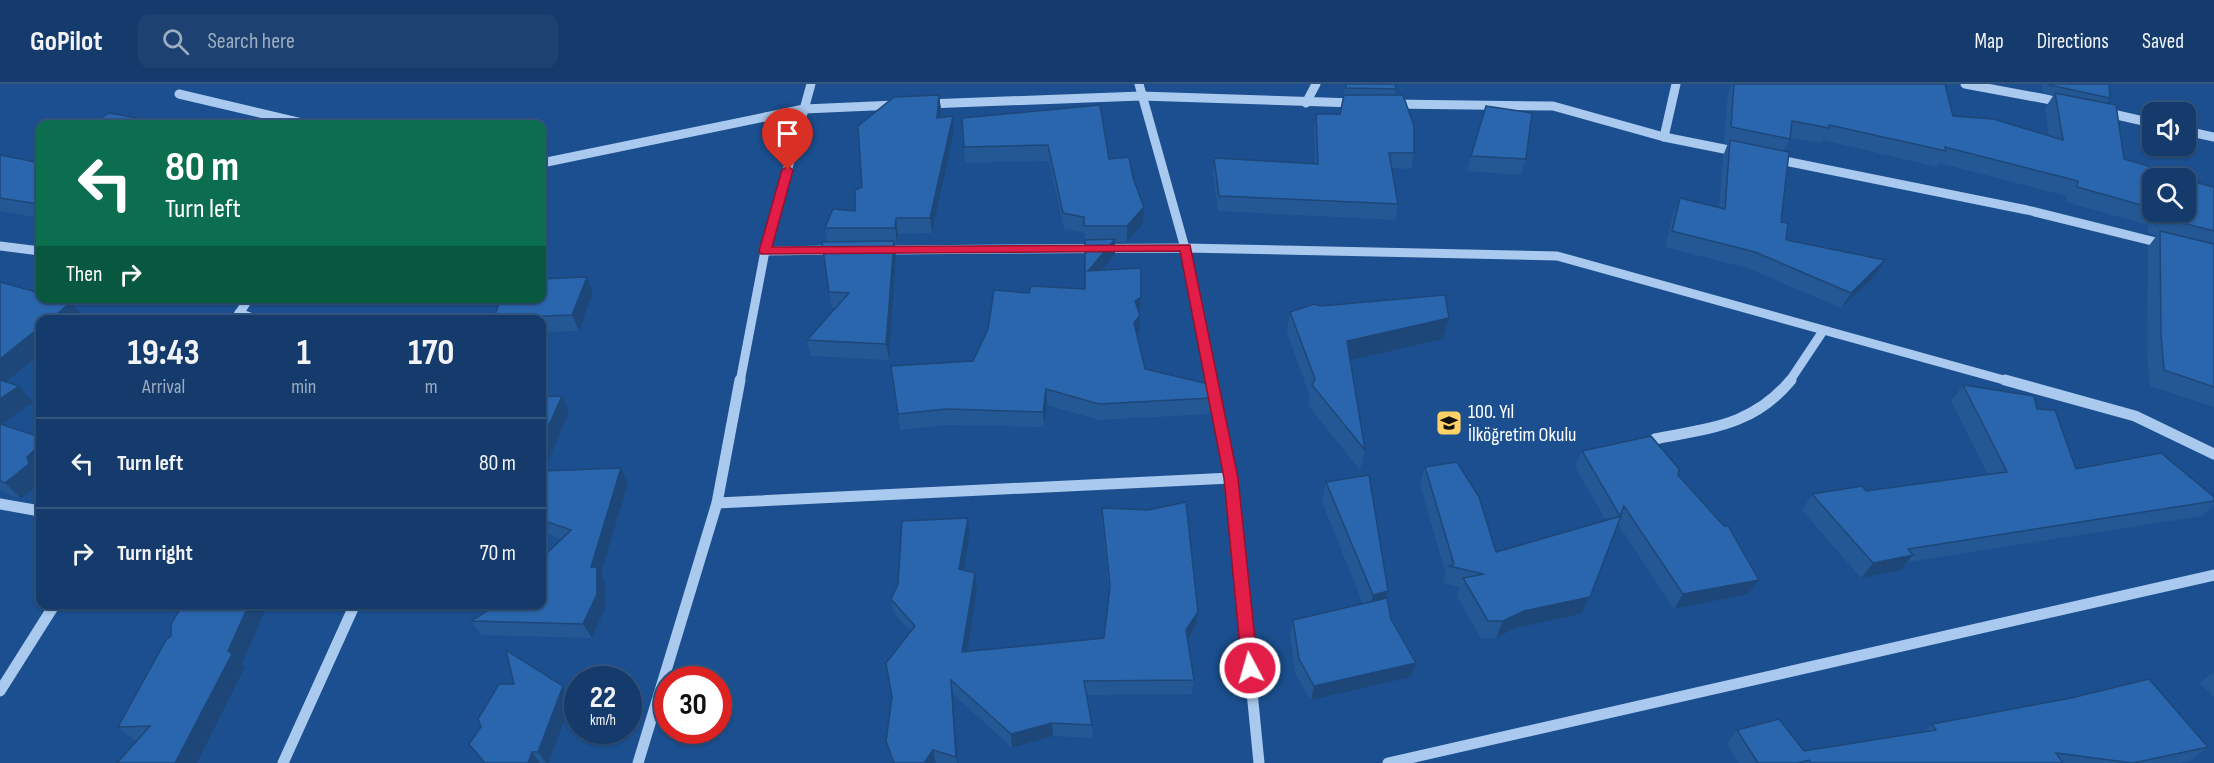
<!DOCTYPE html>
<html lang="en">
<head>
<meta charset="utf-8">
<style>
  body { margin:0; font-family:"Sofia Sans Condensed",sans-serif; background:#1d4271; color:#f1f3f6; height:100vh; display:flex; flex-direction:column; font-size:22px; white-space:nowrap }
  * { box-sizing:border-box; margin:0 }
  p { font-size:20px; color:#9dadc1 }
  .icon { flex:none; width:33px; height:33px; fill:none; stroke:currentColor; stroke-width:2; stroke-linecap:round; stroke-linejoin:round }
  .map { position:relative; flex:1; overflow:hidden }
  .panel { position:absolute; left:36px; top:231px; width:510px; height:294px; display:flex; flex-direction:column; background:#143b6b; border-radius:12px; box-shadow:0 2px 4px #0004,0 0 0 2px #33557e }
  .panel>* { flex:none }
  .guide { position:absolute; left:36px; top:36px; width:510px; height:183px; border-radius:12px; box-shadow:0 2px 4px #0004,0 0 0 2px #33557e; background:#0b6e4f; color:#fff; overflow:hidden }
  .controls { position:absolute; left:2142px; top:18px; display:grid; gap:12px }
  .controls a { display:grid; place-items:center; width:54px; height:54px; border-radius:12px; background:#143b6b; box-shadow:0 2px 4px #0004,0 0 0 2px #33557e; font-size:30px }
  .speed { position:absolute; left:564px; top:582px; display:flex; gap:12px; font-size:30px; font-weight:700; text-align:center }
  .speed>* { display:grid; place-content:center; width:78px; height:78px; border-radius:50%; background:#143b6b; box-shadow:0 2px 4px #0004,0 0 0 2px #33557e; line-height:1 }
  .speed small { font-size:15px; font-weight:400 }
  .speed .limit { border:9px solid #d22; background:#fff; color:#111 }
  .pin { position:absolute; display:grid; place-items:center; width:51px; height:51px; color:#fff; margin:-62px -26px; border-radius:50% 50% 50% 0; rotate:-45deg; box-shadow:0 0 6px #0007 }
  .pin .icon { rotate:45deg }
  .me { position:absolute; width:66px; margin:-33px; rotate:354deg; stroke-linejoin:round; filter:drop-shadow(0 0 4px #0008) }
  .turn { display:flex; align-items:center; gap:21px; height:126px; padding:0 30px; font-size:27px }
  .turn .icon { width:78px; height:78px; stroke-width:2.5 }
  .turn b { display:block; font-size:42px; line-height:51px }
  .then { display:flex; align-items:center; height:57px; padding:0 30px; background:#0003; gap:12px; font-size:22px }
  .eta { display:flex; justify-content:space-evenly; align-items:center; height:102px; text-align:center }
  .eta b { font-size:36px; font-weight:700; line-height:42px }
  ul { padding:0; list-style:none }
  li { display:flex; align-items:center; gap:18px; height:90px; padding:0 30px; border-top:2px solid #33557e }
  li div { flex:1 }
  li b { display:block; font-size:22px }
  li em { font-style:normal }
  header { display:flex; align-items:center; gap:36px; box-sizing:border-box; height:84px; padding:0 30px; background:#143b6b; border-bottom:2px solid #33557e }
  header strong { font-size:28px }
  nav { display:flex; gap:33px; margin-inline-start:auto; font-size:21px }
  .search { width:420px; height:54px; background:#1d4271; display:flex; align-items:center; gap:15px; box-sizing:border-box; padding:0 21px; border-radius:12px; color:#9dadc1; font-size:22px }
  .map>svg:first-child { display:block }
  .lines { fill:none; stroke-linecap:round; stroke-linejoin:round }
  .minor-far1 { stroke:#a9c9ee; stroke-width:9 }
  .minor { stroke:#a9c9ee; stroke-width:11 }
  .wall { fill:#245895 }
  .shaded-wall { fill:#1d4779 }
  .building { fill:#2a66ad; stroke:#1d4779; stroke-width:1.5 }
  .route { fill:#e11d48; stroke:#92132f; stroke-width:1.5 }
  .labels { text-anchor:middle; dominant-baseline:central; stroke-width:6; stroke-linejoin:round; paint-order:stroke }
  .poi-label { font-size:20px; fill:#fff; stroke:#1b4f8f; text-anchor:start }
</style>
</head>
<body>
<header>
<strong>GoPilot</strong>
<div class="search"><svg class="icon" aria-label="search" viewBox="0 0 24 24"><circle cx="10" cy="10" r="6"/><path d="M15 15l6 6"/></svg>Search here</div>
<nav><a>Map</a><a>Directions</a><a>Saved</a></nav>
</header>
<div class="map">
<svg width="2214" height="679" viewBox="0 0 2214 679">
  <rect width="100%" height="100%" fill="#1b4f8f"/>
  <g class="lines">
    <g class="minor-far1">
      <path d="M1139,0L1185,164L1212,298"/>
      <path d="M1965,0L2062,18"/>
      <path d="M179,10L306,40"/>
      <path d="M1306,19L1316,0"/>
      <path d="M927,20L1141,12L1355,19"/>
      <path d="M1391,20L1553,22L1664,53L1739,68"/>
      <path d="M2104,28L2152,39"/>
      <path d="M2186,47L2214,53"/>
      <path d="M1664,53L1676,0"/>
      <path d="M1775,75L2027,126L2164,160"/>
      <path d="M542,79L804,25L896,21"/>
      <path d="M0,162L40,167"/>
      <path d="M883,166L1185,164L1557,172L2011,298"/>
      <path d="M765,167L837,166"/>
      <path d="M239,229L258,236"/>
      <path d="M235,236L249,214"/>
      <path d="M740,298L765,167L811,0"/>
      <path d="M1789,298L1823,247"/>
    </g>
    <g class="minor">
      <path d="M1211,296L1231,394L1259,679"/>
      <path d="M2005,296L2135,332L2214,370"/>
      <path d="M1655,355C1709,344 1753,342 1791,296"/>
      <path d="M717,419L1231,394"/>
      <path d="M0,420L40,427"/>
      <path d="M0,607L55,520"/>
      <path d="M283,679L355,520"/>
      <path d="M638,679L717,419L740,296"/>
      <path d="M1388,679L2214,491"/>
    </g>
  </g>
  <g class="wall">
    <path d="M1346,0L1396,5L1395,11L1414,69L1411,85L1392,84L1398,120L1395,136L1218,127L1213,90L1214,74L1315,80L1314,45L1316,30H1340Z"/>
    <path d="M1732,0H1945L1953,32L2049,52L2045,24L2053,12L2043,9L2042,0H2109L2110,14L2107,19L2124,75L2152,94V128H2186L2214,103V323L2150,302L2147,267L2148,163L2157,151L2148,149V141L2066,118L2067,112L1939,79L1937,83L1823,56L1821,59L1790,54L1784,67L1781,138L1786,156L1885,176L1875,192L1841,224L1747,184L1665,163L1673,130L1680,114L1719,123L1723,72L1728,59L1724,58L1728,9Z"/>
    <path d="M939,11L941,26L940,33L953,32L954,47L932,149L898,150L897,159H894L896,173L889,276L811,272L807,256L836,224H832L829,208L828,158L825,144L855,127Z"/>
    <path d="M962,34L1109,75L1133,94L1144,123L1143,139L1127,158H1115V171L1102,186L1141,213L1140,247L1137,250L1145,285L1211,314L1210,330L1099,336L1047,321L1044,343L949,341L900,346L898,330L973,277L1029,209L1085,205V149L1064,145L1049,77L965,79Z"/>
    <path d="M0,71L35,78L40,75V134L0,127Z"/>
    <path d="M1471,72L1526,75L1521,91L1467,87Z"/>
    <path d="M587,193L593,209L579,247L542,248V236H494V234Z"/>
    <path d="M0,198L85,234L83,236H40V270L6,298L19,302L33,318L2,341L21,415L0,406Z"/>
    <path d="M1321,222L1449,234L1443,255L1350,276L1365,366L1360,386L1308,321L1310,313L1287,248L1290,228Z"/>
    <path d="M1963,301L2037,325L2076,385L2214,413V421L2202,432L1908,478L1901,486L1861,494L1802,426L1812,410L1866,407L1988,391L1951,317Z"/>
    <path d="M562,312L569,328L543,387L621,384L628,399L601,490L605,498V525L592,554L482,551L471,537L542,520L562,455L542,448V313Z"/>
    <path d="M1582,367L1678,391L1759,496L1748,510L1674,525L1618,440L1581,530L1516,544L1496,554H1481L1457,512L1460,503L1443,499L1446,490L1420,401L1425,383L1496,468L1606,436L1575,383Z"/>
    <path d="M1326,398L1386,514L1391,535L1416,579L1411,593L1311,616L1295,589L1290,550L1293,536L1363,520L1322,418Z"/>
    <path d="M1102,424L1198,528L1196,542L1188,556L1194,596L1192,610L1087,611L1092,641L1093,654L1053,652L1012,664L953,610L958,679H893L886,657L911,548L894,529L891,515L968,434L970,448L964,486L975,489L977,504L967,568L1104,554L1109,509L1102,438Z"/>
    <path d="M265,527L242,580L245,583L138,656H134L118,643Z"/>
    <path d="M2214,588V613L2200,599Z"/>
    <path d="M563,602L572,616L549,679H485Z"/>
    <path d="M1932,640L2208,663L2190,677L2178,679H1739L1727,660L1737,646L1804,667L1924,648Z"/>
  </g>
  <g class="shaded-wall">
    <path d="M939,11L941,26L939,49L937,34Z"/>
    <path d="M953,32L954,47L932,149L930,134Z"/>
    <path d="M1144,123L1143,139L1127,158V142Z"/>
    <path d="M896,134L898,150L897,159L895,144Z"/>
    <path d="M1115,155V171L1088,202V187Z"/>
    <path d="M894,157L896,173L889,276L886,260Z"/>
    <path d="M1885,176L1875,192L1841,224L1851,209Z"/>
    <path d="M587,193L593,209L579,247L572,231Z"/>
    <path d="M1141,213L1140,229L1135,232V217Z"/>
    <path d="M71,218L85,234L83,236H50Z"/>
    <path d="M1140,231V247L1134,254V239Z"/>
    <path d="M1449,234L1443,255L1343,278L1347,257Z"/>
    <path d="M40,243V270L0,303V275Z"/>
    <path d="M19,302L33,318L0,342V315Z"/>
    <path d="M1046,305L1047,321L1044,343L1043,328Z"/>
    <path d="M562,312L569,328L543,389L542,400V357Z"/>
    <path d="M40,361V399L21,415L5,399L27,373Z"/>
    <path d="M621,384L628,399L601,490L605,498V525L592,554L583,540L591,483Z"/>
    <path d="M968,434L970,448L962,499L959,485Z"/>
    <path d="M1913,471L1901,486L1861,494L1873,479Z"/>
    <path d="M975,489L977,504L965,582L962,568Z"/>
    <path d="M1759,496L1748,510L1674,525L1683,510Z"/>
    <path d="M1388,507L1383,526L1368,531L1373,511Z"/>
    <path d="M1590,513L1581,530L1516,544L1496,554L1503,537L1524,527Z"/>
    <path d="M249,520H259L265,527L242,580L245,583L197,679H175L228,567Z"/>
    <path d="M1198,528L1196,542L1185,560L1186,546Z"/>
    <path d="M1416,579L1411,593L1311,616L1314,602Z"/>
    <path d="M951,596L953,610L958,679H957L956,673Z"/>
    <path d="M563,602L572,616L549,679H546L538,668Z"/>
    <path d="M1052,639L1053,652L1012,664L1011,650Z"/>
    <path d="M933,666L936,679H924Z"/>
    <path d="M532,668L540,679H528Z"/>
  </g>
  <g class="building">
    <path d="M1346,0H1395L1396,5L1346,4Z"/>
    <path d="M1734,0H1945L1953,32L1993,35L2063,56L2055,9L2116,21L2124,75L2155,84L2154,88L2180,94H2152V124L2077,103L2078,97L1945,63L1946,67L1829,41V44L1792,37L1790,55L1731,43Z"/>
    <path d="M2049,0H2109L2110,14L2049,1Z"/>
    <path d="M939,11L937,34L953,32L930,134H896L895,144H825L833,125L855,127V106L862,103L858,42L894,13Z"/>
    <path d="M1344,11H1403L1414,42V69H1389L1398,120L1219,112L1214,74L1318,80L1316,30H1340Z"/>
    <path d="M1100,21L1109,75L1129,73L1133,94L1144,123L1127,142H1084V133L1063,129L1048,61L964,63L962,34Z"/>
    <path d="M1486,22L1532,29L1526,75L1471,72Z"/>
    <path d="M109,29L170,40H91Z"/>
    <path d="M1730,56L1789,68L1781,138L1788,139L1786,156L1885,176L1851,209L1755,168L1672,147L1680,114L1725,125Z"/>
    <path d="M0,71L35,78L40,75V118L38,120L0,114Z"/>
    <path d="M2186,96L2214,103V147L2160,133V128H2186Z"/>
    <path d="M2160,147L2214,160V303L2164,286L2161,251Z"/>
    <path d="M1115,155L1088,187L1141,184V213L1135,217L1140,231L1134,239L1145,285L1208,300L1211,314L1099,320L1046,305L1043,328L947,325L898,330L891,282L973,277L988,245L994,206L1029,209L1031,202L1085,205V156Z"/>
    <path d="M894,157L886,260L807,256L849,209L829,208L822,158Z"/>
    <path d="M587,193L572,231L494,234L501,214H542V195Z"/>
    <path d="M0,198L40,209V214H58L71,218L50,236H40V243L0,275Z"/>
    <path d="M1445,211L1449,234L1347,257L1365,366L1312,301L1315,295L1290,228L1314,220L1321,222Z"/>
    <path d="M0,296L19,302L0,315Z"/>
    <path d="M1963,301L2034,312L2037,325L2055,326L2076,385L2161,369L2214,413V417L1908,465L1913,471L1873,479L1812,410L1862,402L1866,407L2007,388Z"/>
    <path d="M562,312L542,357V313Z"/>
    <path d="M0,340L40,353V361L27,373L29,380L5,399L0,397Z"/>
    <path d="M1651,352L1679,385L1678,391L1724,442H1728L1759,496L1683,510L1624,422L1620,432L1582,367Z"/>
    <path d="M1457,378L1479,413L1496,468L1621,432L1590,513L1524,527L1503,537H1488L1463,494L1484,490L1449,482L1454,480L1425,383Z"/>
    <path d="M621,384L591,483H597V510L583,540L471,537L498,520H542V474L571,446L542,436V387Z"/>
    <path d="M1369,391L1388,507L1373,511L1326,398Z"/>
    <path d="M1186,418L1198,528L1186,546L1194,596L1084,597L1092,641L1052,639L1011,650L951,596L956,673L933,666L924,679H894L886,657L892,613L886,579L915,542L891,515L898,500L902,437L968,434L959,485L975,489L962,568L1104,554L1110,502L1102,424L1148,426Z"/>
    <path d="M1387,514L1391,535L1416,579L1314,602L1299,575L1293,536Z"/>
    <path d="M183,520H249L228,567L232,570L175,679H117L150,642L118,643L166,556L171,552V540Z"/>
    <path d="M506,566L563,602L538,668H532L528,679H485L469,660L481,643L478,635L499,600H514Z"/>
    <path d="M2149,595L2208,663L2133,679L2056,669L2063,679H1811L1809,676L1797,679H1758L1737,646L1779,635L1804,667L1936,646L1932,640L2071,614Z"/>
  </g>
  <path class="route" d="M788,82L793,86L772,163L1190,161L1238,394L1258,584L1255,589H1244L1242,584L1224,394L1180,167L761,170L759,167L782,86Z"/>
  <defs>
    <symbol id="school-square" viewBox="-11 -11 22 22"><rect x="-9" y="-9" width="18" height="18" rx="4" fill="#ffd166" stroke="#1b4f8f"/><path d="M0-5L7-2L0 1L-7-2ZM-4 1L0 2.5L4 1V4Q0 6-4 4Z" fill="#111"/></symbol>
  </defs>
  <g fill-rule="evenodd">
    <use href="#school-square" x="1434" y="324" width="30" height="30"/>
  </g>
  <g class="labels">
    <g class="poi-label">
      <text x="1468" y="328">100. Yıl<tspan x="1468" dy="23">İlköğretim Okulu</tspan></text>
    </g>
  </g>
</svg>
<div class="controls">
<a><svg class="icon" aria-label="sound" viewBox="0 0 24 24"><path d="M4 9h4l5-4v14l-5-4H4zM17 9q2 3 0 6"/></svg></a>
<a><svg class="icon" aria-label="search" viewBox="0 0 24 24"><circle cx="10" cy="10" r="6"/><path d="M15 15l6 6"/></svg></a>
</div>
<div class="speed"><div>22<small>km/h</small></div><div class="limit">30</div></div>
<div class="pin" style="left:788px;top:86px;background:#d93025"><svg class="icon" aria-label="arrive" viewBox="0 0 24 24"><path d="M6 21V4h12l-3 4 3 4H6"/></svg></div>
<svg class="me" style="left:1250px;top:584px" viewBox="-20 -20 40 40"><circle r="17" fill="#e11d48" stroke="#fff" stroke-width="3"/><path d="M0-11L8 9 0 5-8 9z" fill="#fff"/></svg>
<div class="guide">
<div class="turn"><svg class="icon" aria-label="left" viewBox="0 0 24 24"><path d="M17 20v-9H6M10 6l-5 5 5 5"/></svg><div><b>80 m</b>Turn left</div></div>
<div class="then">Then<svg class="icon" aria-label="right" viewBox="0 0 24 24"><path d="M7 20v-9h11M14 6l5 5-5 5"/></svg></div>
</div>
<section class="panel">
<div class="eta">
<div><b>19:43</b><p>Arrival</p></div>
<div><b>1</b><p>min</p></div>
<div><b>170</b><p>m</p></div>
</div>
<ul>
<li><svg class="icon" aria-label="left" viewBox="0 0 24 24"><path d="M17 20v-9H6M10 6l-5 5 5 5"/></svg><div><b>Turn left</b></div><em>80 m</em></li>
<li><svg class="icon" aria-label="right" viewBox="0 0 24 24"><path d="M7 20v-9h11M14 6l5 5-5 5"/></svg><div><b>Turn right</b></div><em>70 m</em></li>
</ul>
</section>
</div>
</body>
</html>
